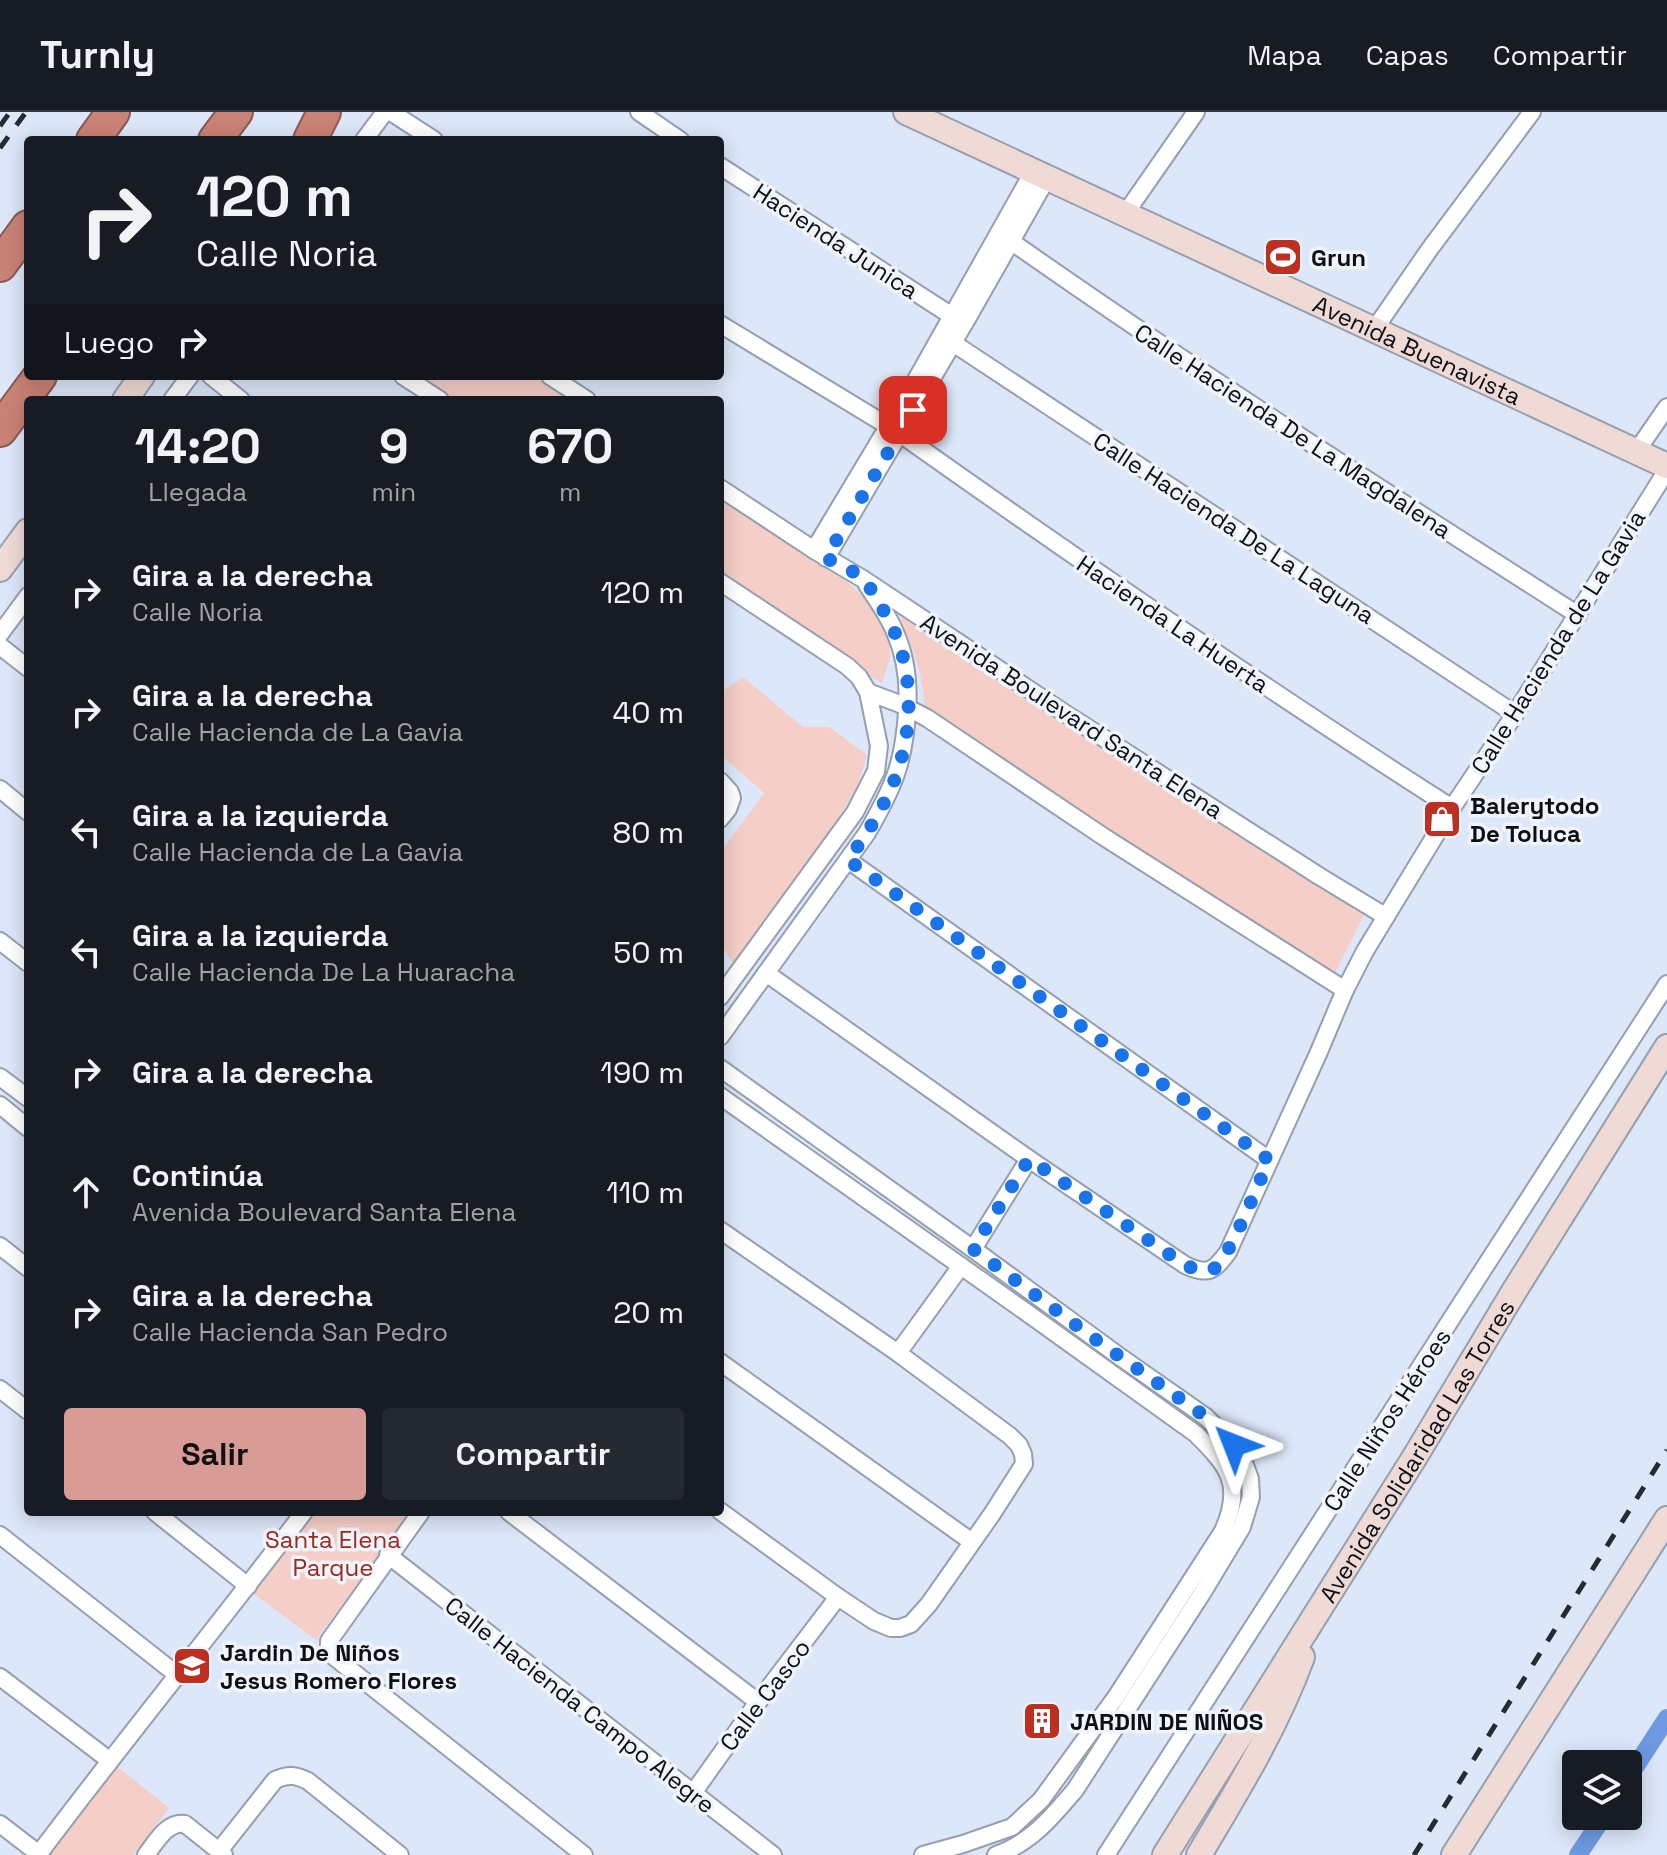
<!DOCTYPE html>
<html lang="es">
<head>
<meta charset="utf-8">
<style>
  body { margin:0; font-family:"Space Grotesk",sans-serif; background:#242831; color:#f1f3f6; height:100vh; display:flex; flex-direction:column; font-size:30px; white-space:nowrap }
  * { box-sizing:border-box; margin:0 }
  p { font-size:26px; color:#9ea1a6 }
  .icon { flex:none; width:44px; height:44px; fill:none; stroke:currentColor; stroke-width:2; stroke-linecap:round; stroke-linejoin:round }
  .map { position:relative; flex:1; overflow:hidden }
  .panel { position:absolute; left:24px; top:284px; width:700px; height:1120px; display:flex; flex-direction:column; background:#171b24; border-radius:8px; box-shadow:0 4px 20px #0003 }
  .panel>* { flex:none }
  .top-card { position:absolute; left:24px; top:24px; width:700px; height:244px; border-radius:8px; box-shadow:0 4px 20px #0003; background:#171b24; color:#f1f3f6; overflow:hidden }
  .fabs { position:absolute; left:1562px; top:1638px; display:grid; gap:16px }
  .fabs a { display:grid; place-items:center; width:80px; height:80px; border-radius:8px; background:#171b24; box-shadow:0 4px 20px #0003; font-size:40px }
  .pin { position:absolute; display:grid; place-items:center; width:68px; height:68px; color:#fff; margin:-34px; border-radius:16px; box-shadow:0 4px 12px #0006 }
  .me { position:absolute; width:88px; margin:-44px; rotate:315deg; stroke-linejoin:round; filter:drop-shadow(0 0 6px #0008) }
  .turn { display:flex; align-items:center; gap:28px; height:168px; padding:0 40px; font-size:36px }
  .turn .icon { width:104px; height:104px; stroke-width:2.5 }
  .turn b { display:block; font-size:56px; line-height:68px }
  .then { display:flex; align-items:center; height:76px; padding:0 40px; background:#0003; gap:16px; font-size:30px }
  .eta { display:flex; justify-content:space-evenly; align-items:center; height:136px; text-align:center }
  .eta b { font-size:48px; font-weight:700; line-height:56px }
  .cta { display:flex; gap:16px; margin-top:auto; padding:16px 40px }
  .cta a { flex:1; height:92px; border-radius:8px; background:#d99b96; color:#111; font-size:32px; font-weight:700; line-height:92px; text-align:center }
  .cta a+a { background:#242831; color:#f1f3f6 }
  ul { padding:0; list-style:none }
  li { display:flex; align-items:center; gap:24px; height:120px; padding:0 40px }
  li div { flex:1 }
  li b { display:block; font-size:30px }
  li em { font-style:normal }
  header { display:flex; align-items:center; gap:48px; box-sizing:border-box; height:112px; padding:0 40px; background:#171b24; border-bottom:2px solid #363941 }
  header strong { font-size:38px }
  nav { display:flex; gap:44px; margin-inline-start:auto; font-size:28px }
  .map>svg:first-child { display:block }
  .green { fill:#f4cec7 }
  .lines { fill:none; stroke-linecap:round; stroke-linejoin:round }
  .canal { stroke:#6d99e2; stroke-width:18 }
  .street-casing { stroke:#959faf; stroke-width:20 }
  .secondary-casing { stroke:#959faf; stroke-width:28 }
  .highway-casing { stroke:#885a54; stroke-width:36 }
  .street { stroke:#fff; stroke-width:16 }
  .secondary { stroke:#efdad6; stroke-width:24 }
  .highway { stroke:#ca8276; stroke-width:32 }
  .rail { stroke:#262a31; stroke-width:5; stroke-dasharray:14 14; stroke-linecap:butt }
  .route { stroke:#1a73e8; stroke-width:14; stroke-dasharray:0 25.2 }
  .labels { text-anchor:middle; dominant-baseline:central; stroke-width:7; stroke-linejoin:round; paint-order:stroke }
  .street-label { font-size:24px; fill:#0c0f15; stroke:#f0f4fb }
  .poi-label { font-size:24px; font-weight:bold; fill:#0c0f15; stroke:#f0f4fb; text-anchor:start }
  .park-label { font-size:24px; fill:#99291d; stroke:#f0f4fb }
</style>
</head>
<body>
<header>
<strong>Turnly</strong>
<nav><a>Mapa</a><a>Capas</a><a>Compartir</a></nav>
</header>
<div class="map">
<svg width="1667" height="1743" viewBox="0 0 1667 1743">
  <rect width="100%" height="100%" fill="#dce7f9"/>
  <g class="green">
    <path d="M415,264H536L572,288H451Z"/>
    <path d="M720,385L849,471L875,497L887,521L890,535V546L882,571L720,465Z"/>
    <path d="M896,494L1066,612L1365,801L1334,863L1108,717L925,603C925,564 910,529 896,494Z"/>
    <path d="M743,565L803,615H829L867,643L857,676L809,750L735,855L720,830V741L764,681L720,642V586L723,579Z"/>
    <path d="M315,1400H411L316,1528L254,1482Z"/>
    <path d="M114,1652L169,1696L133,1743H44Z"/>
  </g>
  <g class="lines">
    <g class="canal">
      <path d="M1628,1666L1667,1606"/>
      <path d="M1578,1743L1604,1704"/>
    </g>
    <defs>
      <g id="street">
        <path d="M391,0L434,28"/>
        <path d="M639,0L680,28"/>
        <path d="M364,28L385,0"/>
        <path d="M720,54L952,204"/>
        <path d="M1125,102L1196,0"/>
        <path d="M1012,130C1197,260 1387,381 1578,503"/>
        <path d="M720,212L888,314"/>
        <path d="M1374,218L1429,138L1532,0"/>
        <path d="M953,231L1515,602"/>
        <path d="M211,264L241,288"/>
        <path d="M403,264L440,288"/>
        <path d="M550,264L587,288"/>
        <path d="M172,288L190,264"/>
        <path d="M899,321C1081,450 1264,576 1452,696"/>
        <path d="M1636,340L1667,295"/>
        <path d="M720,376L814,438L863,467L1063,600L1319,764L1385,804"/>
        <path d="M814,438L916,268L1033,60"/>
        <path d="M826,446L967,207L1047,66"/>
        <path d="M720,470L847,554L859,565L868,580L879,634L876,659L855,700L720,885"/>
        <path d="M0,522L28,484"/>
        <path d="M0,534L28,556"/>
        <path d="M868,580L900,592L927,606L1104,725L1345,878"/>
        <path d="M720,669L730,680L732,686L728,697L720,707"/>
        <path d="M0,677L28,700"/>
        <path d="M848,748L1269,1048"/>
        <path d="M0,829L28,851"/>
        <path d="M766,861L1029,1047L1185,1153C1208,1164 1214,1159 1228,1140L1318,942L1345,878L1365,839L1452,696L1515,602L1667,358"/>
        <path d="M720,925L867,721C893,676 904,652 907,599C909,573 906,545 895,520C888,503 877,488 867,473"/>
        <path d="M720,956L973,1137L1119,1244L1206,1305L1234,1333L1242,1345L1250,1367L1251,1385L1242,1415L1201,1483L1075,1678C1052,1705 1031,1731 996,1743"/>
        <path d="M0,965L28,986"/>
        <path d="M720,984L1026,1200L1196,1322C1228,1354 1244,1372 1223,1419L1116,1585L1041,1688L1012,1715L963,1732L923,1743"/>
        <path d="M0,993L28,1016"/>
        <path d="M720,1118L898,1241L1010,1324L1019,1333L1023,1342L1024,1352L992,1402L929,1492L911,1512L900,1516H891L874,1509L838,1485L720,1399"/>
        <path d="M0,1134L28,1156"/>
        <path d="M973,1137L1029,1047"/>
        <path d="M898,1241L961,1154"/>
        <path d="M720,1250L972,1430"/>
        <path d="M0,1277L28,1299"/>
        <path d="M155,1400L248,1474"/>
        <path d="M421,1400L329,1529V1538L333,1544L584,1743"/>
        <path d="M509,1400L758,1590"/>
        <path d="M0,1423L176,1562"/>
        <path d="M388,1443L773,1743"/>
        <path d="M0,1565L109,1648"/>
        <path d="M693,1681L758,1590L838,1485"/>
        <path d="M0,1712L39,1742"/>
        <path d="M219,1739L275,1668C288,1662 296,1663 308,1669L400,1743"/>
        <path d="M38,1743C125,1627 217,1515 304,1400"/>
        <path d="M146,1743C156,1730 167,1709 185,1712L224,1743"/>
        <path d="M1106,1743L1667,872"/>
      </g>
      <g id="secondary">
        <path id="s1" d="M906,0L1667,354"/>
        <path d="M125,288L142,264"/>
        <path d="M0,457L28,419"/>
        <path id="s2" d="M1165,1743L1416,1343L1513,1181L1667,935"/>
        <path d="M1199,1743C1237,1679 1276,1616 1302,1545"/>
        <path d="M1454,1743L1667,1407"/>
      </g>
      <g id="highway">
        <path d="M93,28L113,0"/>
        <path d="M215,28L236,0"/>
        <path d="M310,28L324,0"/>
        <path d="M0,153L28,115"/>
        <path d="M0,318L40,264"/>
      </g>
    </defs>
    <use href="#street" class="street-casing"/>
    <use href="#secondary" class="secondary-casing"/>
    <use href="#highway" class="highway-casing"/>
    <use href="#street" class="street"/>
    <use href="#secondary" class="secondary"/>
    <use href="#highway" class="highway"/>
    <g class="rail">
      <path d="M0,14L10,0"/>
      <path d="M0,36L26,0"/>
      <path d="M1414,1743L1667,1338"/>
    </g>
  </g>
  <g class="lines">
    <path class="route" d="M913,298L826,446C837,452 854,458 863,467C870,474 875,485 880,493C919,551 916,631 884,691C874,711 861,730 848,748L1269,1048C1260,1068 1229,1146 1215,1156C1205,1163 1195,1157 1185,1153L1029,1047L973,1137L1099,1230L1206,1305L1234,1333"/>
  </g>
  <defs>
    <symbol id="stadium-square" viewBox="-11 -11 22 22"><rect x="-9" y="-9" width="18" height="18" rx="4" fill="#bc2f21" stroke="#f0f4fb"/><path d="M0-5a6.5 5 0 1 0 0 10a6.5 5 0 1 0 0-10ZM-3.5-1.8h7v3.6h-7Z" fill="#fff"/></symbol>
    <symbol id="shop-square" viewBox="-11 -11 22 22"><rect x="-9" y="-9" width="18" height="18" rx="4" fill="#bc2f21" stroke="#f0f4fb"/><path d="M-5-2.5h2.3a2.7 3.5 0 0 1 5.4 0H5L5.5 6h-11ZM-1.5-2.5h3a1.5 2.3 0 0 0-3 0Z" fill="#fff"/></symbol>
    <symbol id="school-square" viewBox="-11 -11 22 22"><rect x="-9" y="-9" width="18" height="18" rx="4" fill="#bc2f21" stroke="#f0f4fb"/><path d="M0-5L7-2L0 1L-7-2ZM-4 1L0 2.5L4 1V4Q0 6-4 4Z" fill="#fff"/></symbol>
    <symbol id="building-square" viewBox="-11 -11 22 22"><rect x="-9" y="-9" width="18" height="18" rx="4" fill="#bc2f21" stroke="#f0f4fb"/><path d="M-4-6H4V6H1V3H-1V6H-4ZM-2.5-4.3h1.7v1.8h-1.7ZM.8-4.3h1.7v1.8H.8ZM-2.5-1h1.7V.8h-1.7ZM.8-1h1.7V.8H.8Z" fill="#fff"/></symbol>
  </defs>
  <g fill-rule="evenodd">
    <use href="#stadium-square" x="1261" y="123" width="44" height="44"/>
    <use href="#shop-square" x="1420" y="685" width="44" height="44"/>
    <use href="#school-square" x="170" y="1532" width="44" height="44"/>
    <use href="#building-square" x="1020" y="1587" width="44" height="44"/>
  </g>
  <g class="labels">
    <g class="street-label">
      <text transform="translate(836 129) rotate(33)">Hacienda Junica</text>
      <text stroke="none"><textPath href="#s1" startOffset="564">Avenida Buenavista</textPath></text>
      <text transform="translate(1293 319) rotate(33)">Calle Hacienda De La Magdalena</text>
      <text transform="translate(1234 416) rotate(33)">Calle Hacienda De La Laguna</text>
      <text transform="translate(1173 512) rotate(34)">Hacienda La Huerta</text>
      <text transform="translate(1558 530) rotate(-58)">Calle Hacienda de La Gavia</text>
      <text transform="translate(1072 604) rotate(33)">Avenida Boulevard Santa Elena</text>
      <text transform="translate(1387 1308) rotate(-57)">Calle Niños Héroes</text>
      <text stroke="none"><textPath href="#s2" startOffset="476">Avenida Solidaridad Las Torres</textPath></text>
      <text transform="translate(765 1583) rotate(-53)">Calle Casco</text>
      <text transform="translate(580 1593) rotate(38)">Calle Hacienda Campo Alegre</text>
    </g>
    <g class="poi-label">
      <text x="1311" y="145">Grun</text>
      <text x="1470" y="693">Balerytodo<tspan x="1470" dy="28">De Toluca</tspan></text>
      <text x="220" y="1540">Jardin De Niños<tspan x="220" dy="28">Jesus Romero Flores</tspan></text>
      <text x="1070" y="1609">JARDIN DE NIÑOS</text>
    </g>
    <g class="park-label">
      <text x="333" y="1427">Santa Elena<tspan x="333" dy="28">Parque</tspan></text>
    </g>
  </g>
</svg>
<div class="fabs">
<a><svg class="icon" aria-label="layers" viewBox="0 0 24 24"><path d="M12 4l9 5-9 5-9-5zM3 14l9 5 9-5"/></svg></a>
</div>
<div class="pin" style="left:913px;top:298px;background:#d93025"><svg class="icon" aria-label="arrive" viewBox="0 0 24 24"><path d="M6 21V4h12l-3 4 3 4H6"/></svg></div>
<svg class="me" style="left:1234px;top:1333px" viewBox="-20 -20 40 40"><path d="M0-17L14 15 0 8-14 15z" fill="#1a73e8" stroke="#fff" stroke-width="4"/></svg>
<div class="top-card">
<div class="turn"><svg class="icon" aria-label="right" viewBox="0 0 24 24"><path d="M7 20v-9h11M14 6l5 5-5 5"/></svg><div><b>120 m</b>Calle Noria</div></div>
<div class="then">Luego<svg class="icon" aria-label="right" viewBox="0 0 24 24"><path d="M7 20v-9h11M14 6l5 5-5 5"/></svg></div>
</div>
<section class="panel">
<div class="eta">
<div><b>14:20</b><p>Llegada</p></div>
<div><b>9</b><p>min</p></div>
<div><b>670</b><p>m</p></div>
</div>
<ul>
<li><svg class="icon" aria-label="right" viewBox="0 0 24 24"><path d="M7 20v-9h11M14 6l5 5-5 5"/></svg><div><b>Gira a la derecha</b><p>Calle Noria</p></div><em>120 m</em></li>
<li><svg class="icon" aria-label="right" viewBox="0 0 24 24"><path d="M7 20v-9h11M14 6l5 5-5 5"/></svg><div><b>Gira a la derecha</b><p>Calle Hacienda de La Gavia</p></div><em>40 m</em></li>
<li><svg class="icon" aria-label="left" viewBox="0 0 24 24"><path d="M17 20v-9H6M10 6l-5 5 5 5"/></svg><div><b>Gira a la izquierda</b><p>Calle Hacienda de La Gavia</p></div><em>80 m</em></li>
<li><svg class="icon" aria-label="left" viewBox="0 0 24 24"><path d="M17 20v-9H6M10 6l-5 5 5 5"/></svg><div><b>Gira a la izquierda</b><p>Calle Hacienda De La Huaracha</p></div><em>50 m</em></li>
<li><svg class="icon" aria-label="right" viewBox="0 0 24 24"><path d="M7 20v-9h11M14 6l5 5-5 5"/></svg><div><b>Gira a la derecha</b></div><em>190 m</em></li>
<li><svg class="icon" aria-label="ahead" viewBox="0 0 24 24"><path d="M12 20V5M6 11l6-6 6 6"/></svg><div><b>Continúa</b><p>Avenida Boulevard Santa Elena</p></div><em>110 m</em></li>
<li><svg class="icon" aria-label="right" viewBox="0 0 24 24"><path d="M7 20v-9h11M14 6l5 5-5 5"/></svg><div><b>Gira a la derecha</b><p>Calle Hacienda San Pedro</p></div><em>20 m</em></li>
</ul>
<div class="cta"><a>Salir</a><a>Compartir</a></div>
</section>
</div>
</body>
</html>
